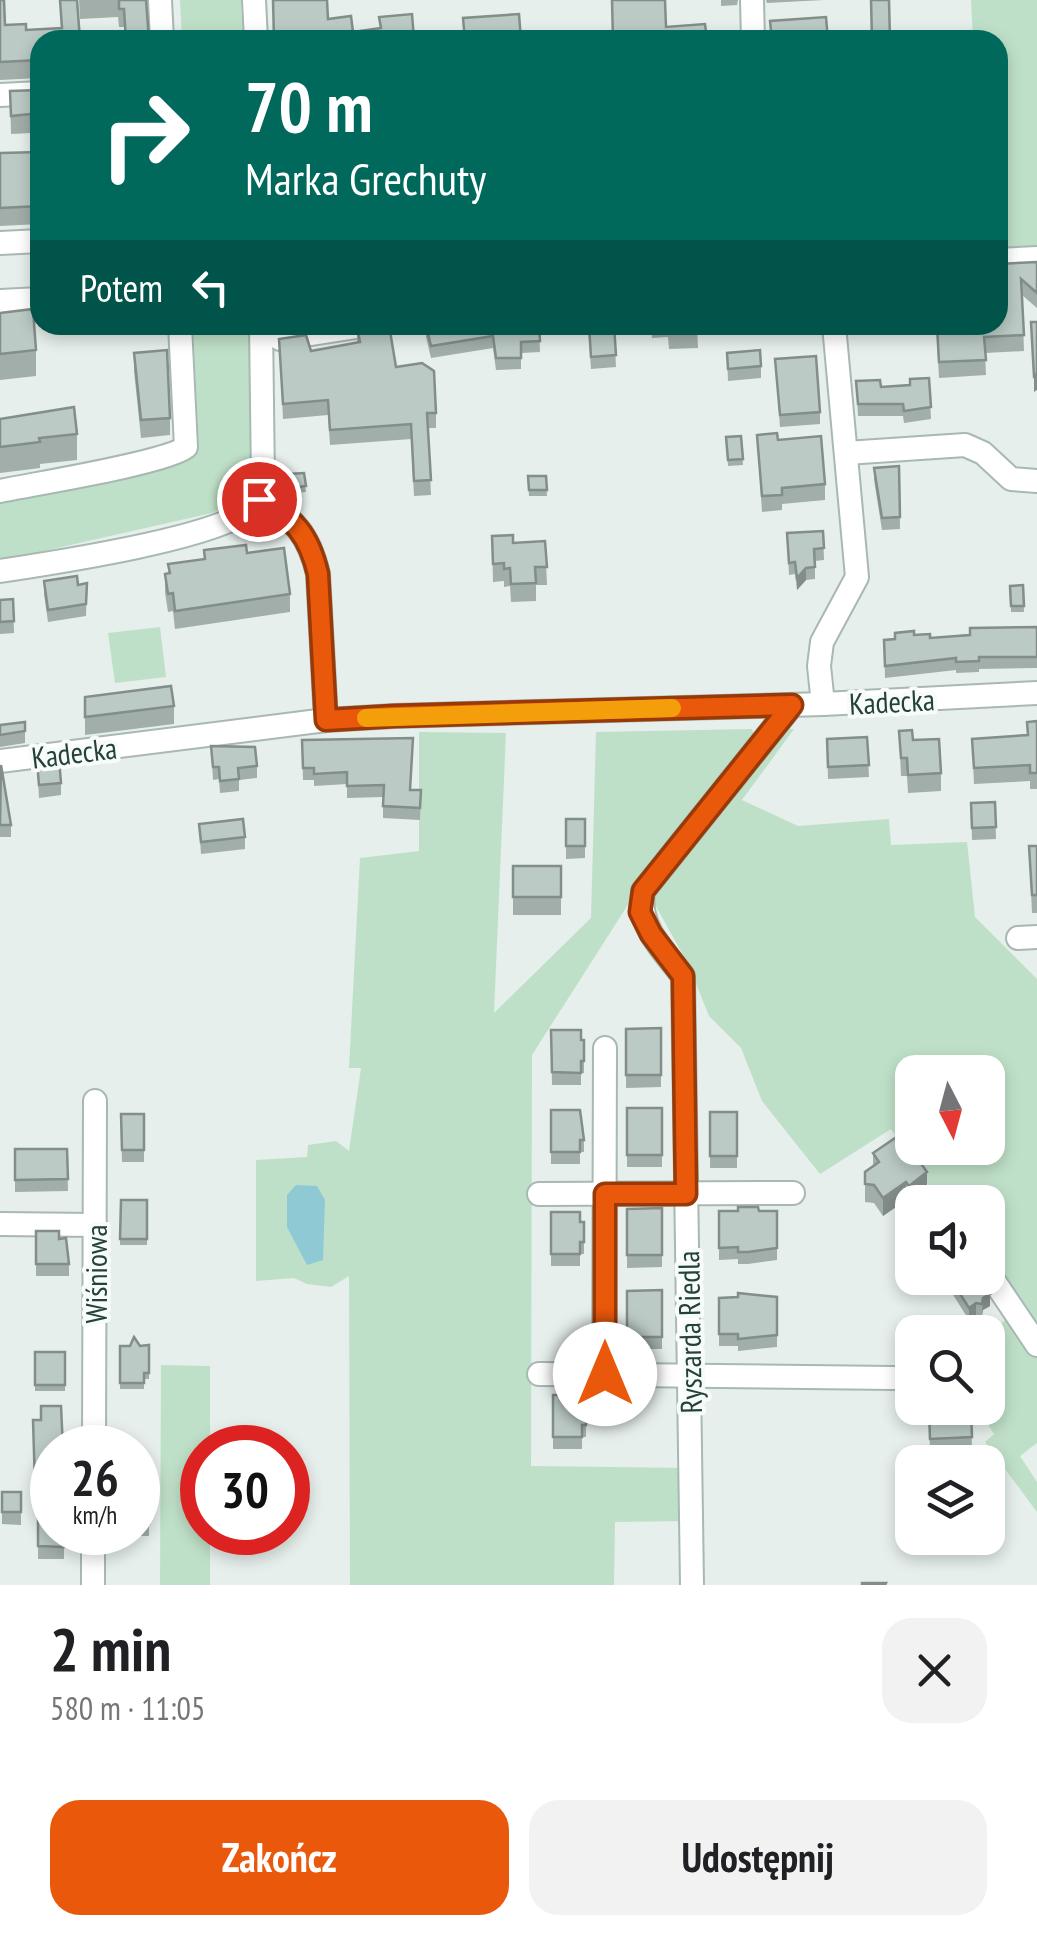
<!DOCTYPE html>
<html lang="pl">
<head>
<meta charset="utf-8">
<style>
  body { margin:0; font-family:"PT Sans Narrow",sans-serif; background:#f2f2f2; color:#202124; height:100vh; display:flex; flex-direction:column; font-size:38px; white-space:nowrap }
  * { box-sizing:border-box; margin:0 }
  p { font-size:32px; color:#757577 }
  .icon { flex:none; width:55px; height:55px; fill:none; stroke:currentColor; stroke-width:2; stroke-linecap:round; stroke-linejoin:round }
  .map { position:relative; height:1585px; overflow:hidden }
  .side { display:flex; flex-direction:column; background:#fff; flex:1 }
  .side>* { flex:none }
  .top-card { position:absolute; left:30px; top:30px; width:978px; height:305px; border-radius:30px; box-shadow:0 5px 15px #0003; background:#00695c; color:#fff; overflow:hidden }
  .needle { width:65px; rotate:174deg }
  .tools { position:absolute; left:895px; top:1055px; display:grid; gap:20px }
  .tools a { display:grid; place-items:center; width:110px; height:110px; border-radius:20px; background:#fff; box-shadow:0 5px 15px #0003; font-size:50px }
  .speed { position:absolute; left:30px; top:1425px; display:flex; gap:20px; font-size:50px; font-weight:700; text-align:center }
  .speed>* { display:grid; place-content:center; width:130px; height:130px; border-radius:50%; background:#fff; box-shadow:0 5px 15px #0003; line-height:1 }
  .speed small { font-size:25px; font-weight:400 }
  .speed .limit { border:15px solid #d22; background:#fff; color:#111 }
  .pin { position:absolute; display:grid; place-items:center; width:85px; height:85px; color:#fff; margin:-42px; border:5px solid #fff; border-radius:50%; box-shadow:0 2px 10px #0007 }
  .me { position:absolute; width:110px; margin:-55px; rotate:0deg; stroke-linejoin:round; filter:drop-shadow(0 0 8px #0008) }
  .turn { display:flex; align-items:center; gap:35px; height:210px; padding:0 50px; font-size:45px }
  .turn .icon { width:130px; height:130px; stroke-width:2.5 }
  .turn b { display:block; font-size:70px; line-height:85px }
  .then { display:flex; align-items:center; height:95px; padding:0 50px; background:#0003; gap:20px; font-size:38px }
  .round { display:grid; place-items:center; flex:none; width:105px; height:105px; border-radius:30px; background:#f2f2f2 }
  .overview { display:flex; align-items:center; justify-content:space-between; height:170px; padding:0 50px }
  h1 { font-size:60px; font-weight:600; line-height:75px }
  .primary-button { display:flex; gap:20px; margin-top:auto; padding:20px 50px }
  .primary-button a { flex:1; height:115px; border-radius:30px; background:#ea580c; color:#fff; font-size:40px; font-weight:600; line-height:115px; text-align:center }
  .primary-button a+a { background:#f2f2f2; color:#202124 }
  .map>svg:first-child { display:block }
  .green { fill:#bfe0c8; fill-rule:evenodd }
  .water { fill:#8ec9d4 }
  .lines { fill:none; stroke-linecap:round; stroke-linejoin:round }
  .minor-casing { stroke:#a8b8b2; stroke-width:26 }
  .minor { stroke:#fff; stroke-width:22 }
  .wall { fill:#a1aea9 }
  .shaded-wall { fill:#838d89 }
  .building { fill:#bbcac4; stroke:#838d89; stroke-width:2.5 }
  .route-casing { stroke:#983908; stroke-width:25 }
  .route { stroke:#ea580c; stroke-width:18 }
  .slow { stroke:#f59e0b; stroke-width:18 }
  .labels { text-anchor:middle; dominant-baseline:central; stroke-width:8; stroke-linejoin:round; paint-order:stroke }
  .street-label { font-size:30px; fill:#24423a; stroke:#f7fbf9 }
</style>
</head>
<body>
<div class="map">
<svg width="1037" height="1585" viewBox="0 0 1037 1585">
  <rect width="100%" height="100%" fill="#e6efeb"/>
  <g class="green">
    <path d="M180,0H241L243,40H182Z"/>
    <path d="M971,0H1037V258L998,260V40H973Z"/>
    <path d="M193,325H251L253,473L244,497L212,513L0,561V497L173,465L191,458L199,450Z"/>
    <path d="M160,627L166,677L115,683L108,633Z"/>
    <path d="M752,729L756,742L638,889L532,1055L531,1466L691,1468L692,1521L615,1522L614,1585H350L349,1276L331,1287L307,1284L294,1278L256,1281V1160L307,1157L308,1145L336,1141L349,1151L361,1068H349L360,858L419,851V732L506,733L494,1013L591,918L596,732Z"/>
    <path d="M779,729H794L742,800L798,826L889,819L891,845L967,842L975,917L1037,979V1443L1020,1456L1037,1482V1512L985,1442L994,1434L978,1408H988V1333L1015,1313L988,1272V1202H940L891,1129L820,1174L762,1101L741,1048L709,1016L689,966L652,899ZM912,1072H988V1148H912Z"/>
    <path d="M161,1365L210,1366V1447L202,1448V1532L210,1533V1585H160Z"/>
  </g>
  <path class="water" d="M296,1185L317,1186L325,1200L323,1260L307,1265L287,1227V1195Z"/>
  <g class="lines">
    <defs>
      <g id="minor">
        <path d="M160,0L162,40"/>
        <path d="M254,0L256,40"/>
        <path d="M752,0L753,40"/>
        <path d="M0,95L40,93"/>
        <path d="M0,243L40,241"/>
        <path d="M998,260L1037,258"/>
        <path d="M0,301L40,299"/>
        <path d="M280,339L369,325"/>
        <path d="M846,453L965,445L983,453L1011,479L1037,481"/>
        <path d="M0,491C33,484 166,463 186,447L180,325"/>
        <path d="M259,499C294,518 309,535 318,574L326,720"/>
        <path d="M0,571C52,563 214,539 250,509C258,502 260,493 263,482L261,325"/>
        <path d="M823,704L819,666L822,642L857,577L834,325"/>
        <path d="M0,761L326,720L394,716L823,704L1037,693"/>
        <path d="M1018,938L1037,937"/>
        <path d="M539,1194L793,1193"/>
        <path d="M938,1199L940,1202"/>
        <path d="M0,1224L95,1225"/>
        <path d="M988,1272L1037,1345"/>
        <path d="M539,1374L894,1378"/>
        <path d="M604,1399L605,1048"/>
        <path d="M94,1448L95,1101"/>
        <path d="M93,1585V1532"/>
        <path d="M692,1585L683,976C662,949 638,927 643,891L792,705"/>
      </g>
    </defs>
    <use href="#minor" class="minor-casing"/>
    <use href="#minor" class="minor"/>
  </g>
  <g class="wall">
    <path d="M0,0L5,25L26,30L61,28L60,0L80,40H40V78L0,80Z"/>
    <path d="M79,0H146L149,40H125L124,27H119L118,17L80,19Z"/>
    <path d="M721,0H738L737,5L721,6Z"/>
    <path d="M766,0H824L767,3Z"/>
    <path d="M40,90V140H31V133L11,134L10,91Z"/>
    <path d="M40,152V224L0,226V153Z"/>
    <path d="M1037,262V308L1022,295L1024,351L985,353L986,375L939,378L936,325H998V264Z"/>
    <path d="M0,313L36,350V376L0,380Z"/>
    <path d="M539,325L540,352L521,353V369L496,370L493,348L431,358L426,337V326Z"/>
    <path d="M588,325H614L616,367L591,369Z"/>
    <path d="M651,325H697L698,348L669,349L668,337L652,338Z"/>
    <rect x="736" y="325" width="15" height="4"/>
    <path d="M357,327L396,367L436,413V428H428L431,495L414,496L411,439L330,445L328,415L283,419L279,339L311,351L357,342Z"/>
    <path d="M134,353L170,418V435L141,438L134,371Z"/>
    <path d="M727,353L761,366V378L728,381Z"/>
    <path d="M775,359L820,412V424L780,427Z"/>
    <path d="M929,378L931,419L904,423L903,416H858L856,381L881,387L910,385Z"/>
    <path d="M0,419L77,434V460L40,464V468L0,473Z"/>
    <path d="M757,435L825,484V500L782,504V510L762,512Z"/>
    <path d="M741,436L743,465L728,466L726,437Z"/>
    <path d="M899,466L900,529L882,530L874,480V468Z"/>
    <path d="M304,473L306,492L290,494L288,474Z"/>
    <path d="M528,476H546L547,496H529Z"/>
    <path d="M823,531L824,560L815,561V579L806,580L797,590L795,574L789,575L787,533Z"/>
    <path d="M492,536L513,543L545,541L547,585H536V601L511,602L510,586L504,587V581L493,582Z"/>
    <path d="M204,550L247,553L290,594V612L175,629L173,611L168,612L165,592V574L168,573V564L204,559Z"/>
    <path d="M44,581L78,585L87,583L86,616L48,622L44,594Z"/>
    <path d="M1023,585L1024,612H1011L1010,586Z"/>
    <path d="M13,599L14,633L0,634V600Z"/>
    <path d="M1037,627V668L979,669V672L956,673V670L885,678L884,640L895,639L914,635L930,638Z"/>
    <path d="M85,697L174,706V724L85,735Z"/>
    <path d="M1037,721V789H1030V781L974,784L972,739L1027,735V722Z"/>
    <path d="M25,722V743L0,747V725Z"/>
    <path d="M899,731L913,740L941,773V791L908,793L907,776H901Z"/>
    <path d="M867,737L869,777L828,779L827,739Z"/>
    <path d="M302,740L411,790H421L420,820L383,818V797L347,798V784L314,786V780H303Z"/>
    <path d="M211,746L257,766V778L239,780V791L220,793L219,779L213,780Z"/>
    <path d="M37,762L61,783V795L39,798Z"/>
    <path d="M0,766L11,825V837H0Z"/>
    <path d="M995,802L996,839L972,840L971,803Z"/>
    <path d="M566,819H585V858L566,859Z"/>
    <path d="M199,824L245,837V849L201,854Z"/>
    <path d="M1029,846H1037V913H1032Z"/>
    <rect x="513" y="866" width="48" height="49"/>
    <path d="M661,1028V1087L626,1088V1029Z"/>
    <path d="M551,1030L584,1040V1073H581V1085H552Z"/>
    <rect x="627" y="1108" width="35" height="59"/>
    <path d="M551,1110L584,1140V1152H580V1164H551Z"/>
    <rect x="710" y="1112" width="27" height="56"/>
    <path d="M121,1114H144V1162H122Z"/>
    <path d="M15,1149H67L68,1191L15,1192Z"/>
    <path d="M873,1153L927,1190L909,1204L906,1200L883,1216L874,1203L865,1202V1172L873,1166Z"/>
    <path d="M121,1200H147V1245H120Z"/>
    <path d="M662,1208V1267L627,1268V1209Z"/>
    <path d="M719,1211H777V1260L748,1264H738V1259L719,1260Z"/>
    <path d="M551,1212L584,1222V1254H580V1266H551Z"/>
    <path d="M36,1231L59,1239L69,1264V1276H36Z"/>
    <path d="M950,1278L990,1306L983,1310L982,1316L976,1315L969,1320L950,1290Z"/>
    <path d="M662,1290V1349H627V1291Z"/>
    <path d="M777,1297V1347L738,1351V1346H719V1298Z"/>
    <path d="M149,1345V1379H144V1389H120V1346Z"/>
    <rect x="35" y="1352" width="30" height="39"/>
    <path d="M553,1395L586,1405V1437H582V1449H553Z"/>
    <path d="M971,1410L972,1449L930,1451L929,1411Z"/>
    <path d="M33,1420L52,1448V1498H35Z"/>
    <path d="M138,1488H149V1536H122V1532H138Z"/>
    <path d="M2,1492H21V1525L2,1524Z"/>
    <path d="M38,1518H51L64,1532V1559H38Z"/>
  </g>
  <g class="shaded-wall">
    <path d="M1037,373V390L1034,392V376Z"/>
    <path d="M806,568V580L797,590V578Z"/>
    <path d="M927,1172V1190L909,1204V1186Z"/>
    <path d="M906,1182V1200L883,1216V1198Z"/>
    <path d="M990,1294V1306L983,1310L982,1316L983,1298Z"/>
    <path d="M976,1303V1315L969,1320V1308Z"/>
  </g>
  <g class="building">
    <path d="M0,0H4L5,25L26,24V30L62,28L60,0H77L80,40H40V60L0,62Z"/>
    <path d="M119,0H146L149,40H126L124,9H119Z"/>
    <path d="M273,0H327L328,19L351,16L353,32L381,28L379,17L412,14L414,39L396,40H274Z"/>
    <path d="M612,0H665L666,27L705,24L707,40H613Z"/>
    <path d="M871,0H889L890,40H872Z"/>
    <path d="M519,14L521,40H465L463,18Z"/>
    <path d="M826,17L828,40H772L770,21Z"/>
    <path d="M40,90V122H31V114L11,116L10,91Z"/>
    <path d="M40,152V206L0,208V153Z"/>
    <path d="M1037,262V293L1021,279L1024,335L984,337L986,360L939,362L937,325H998V264Z"/>
    <path d="M33,309L36,350L0,354V313Z"/>
    <path d="M1031,322H1037V373L1034,376Z"/>
    <path d="M368,325H389L396,367L422,363L434,371L436,413H427L431,480L414,481L411,424L330,430L328,400L283,404L279,339L306,335L311,351L360,342L357,327Z"/>
    <path d="M539,325L540,341L521,342V358H496L493,336L431,346L426,326Z"/>
    <path d="M589,325H614L616,355L591,357Z"/>
    <path d="M669,325H697L698,330L669,331Z"/>
    <path d="M167,350L170,418L141,420L134,353Z"/>
    <path d="M760,350L761,366L728,369L727,353Z"/>
    <path d="M816,356L820,412L780,415L775,359Z"/>
    <path d="M929,378L931,407L904,411L903,404H858L856,381L880,380L881,387L910,385V379Z"/>
    <path d="M74,407L77,434L39,438L40,442L0,447V419Z"/>
    <path d="M777,433L778,440L821,436L825,484L782,488V495L762,496L757,435Z"/>
    <path d="M741,436L743,459L728,460L726,437Z"/>
    <path d="M899,466L900,517L882,518L874,468Z"/>
    <path d="M304,473L306,486L290,488L288,474Z"/>
    <path d="M528,476H546L547,490H529Z"/>
    <path d="M823,531L824,548L814,549L815,567L806,568L797,578L795,562L789,563L787,533Z"/>
    <path d="M513,535V543L545,541L547,567H535L536,583L511,584L510,568L504,569V563L493,564L492,536Z"/>
    <path d="M246,545L247,553L284,548L290,594L175,611L173,593L168,594L165,574L170,573L168,564L205,559L204,550Z"/>
    <path d="M77,576L78,585L87,583L86,604L48,610L44,581Z"/>
    <path d="M1023,585L1024,606H1011L1010,586Z"/>
    <path d="M13,599L14,621L0,622V600Z"/>
    <path d="M1037,627V657H979V661L956,662V658L885,666L884,640L895,639V633L914,631V635L930,634V638L970,635V628Z"/>
    <path d="M171,686L174,706L85,717V697Z"/>
    <path d="M1037,721V773H1030V765L974,768L972,739L1028,735L1027,722Z"/>
    <path d="M25,722V731L0,735V725Z"/>
    <path d="M912,730L913,740L939,739L941,773L908,775L907,758H901L899,731Z"/>
    <path d="M867,737L869,765L828,767L827,739Z"/>
    <path d="M413,738L410,790H421L420,808L383,806L384,785L347,786V772L314,774V768H303L302,740Z"/>
    <path d="M211,746L255,747L257,766L238,768L239,779L220,781L219,767H213Z"/>
    <path d="M59,759L61,783L39,785L37,762Z"/>
    <path d="M1,765L11,825H0Z"/>
    <path d="M995,802L996,827L972,828L971,803Z"/>
    <path d="M243,819L245,837L201,842L199,824Z"/>
    <rect x="566" y="819" width="19" height="27"/>
    <path d="M1029,846H1037V895H1032Z"/>
    <rect x="513" y="866" width="48" height="31"/>
    <path d="M661,1028V1075H626V1029Z"/>
    <path d="M551,1030H581V1040H584V1061H581V1073L552,1072Z"/>
    <rect x="627" y="1108" width="35" height="47"/>
    <path d="M551,1110H580L584,1140H580V1152H551Z"/>
    <rect x="710" y="1112" width="27" height="44"/>
    <path d="M121,1114H144V1150H122Z"/>
    <path d="M898,1136L914,1160L917,1158L927,1172L909,1186L906,1182L883,1198L874,1185L865,1184V1172L879,1162L873,1153Z"/>
    <path d="M15,1149H67L68,1179L15,1180Z"/>
    <path d="M121,1200H147V1239H120Z"/>
    <path d="M738,1207H758L759,1211H777V1248L748,1252H738V1247L719,1248V1211H738Z"/>
    <path d="M662,1208V1255H627V1209Z"/>
    <path d="M551,1212H580V1222H584V1242H580V1254H551Z"/>
    <path d="M36,1231H59V1239L66,1238L69,1264H36Z"/>
    <path d="M950,1278H978L990,1294L983,1298L982,1304L976,1303L969,1308Z"/>
    <path d="M662,1290V1337H627V1291Z"/>
    <path d="M738,1293L777,1297V1335L738,1339V1334H719V1298L738,1297Z"/>
    <path d="M134,1337L140,1346L149,1345V1373H144V1383H120V1346H130Z"/>
    <rect x="35" y="1352" width="30" height="33"/>
    <path d="M553,1395H582V1405H586V1425H582V1437H553Z"/>
    <path d="M41,1406H61L63,1448H52V1486H35L33,1420H41Z"/>
    <path d="M941,1408H959V1411L971,1410L972,1437L930,1439L929,1411H941Z"/>
    <rect x="138" y="1488" width="11" height="36"/>
    <rect x="2" y="1492" width="19" height="20"/>
    <path d="M52,1517V1532H64V1547L38,1546V1518Z"/>
    <path d="M862,1583H886L885,1585H862Z"/>
  </g>
  <g class="lines">
    <defs>
      <path id="route" d="M259,499C294,518 309,535 318,574L326,720L394,716L792,705L643,891L640,912L651,934L683,976L686,1194H605V1374"/>
    </defs>
    <use href="#route" class="route-casing"/>
    <use href="#route" class="route"/>
    <path class="slow" d="M366,718L672,708"/>
  </g>
  <g class="labels">
    <g class="street-label">
      <text transform="translate(892 701) rotate(-3)">Kadecka</text>
      <text transform="translate(74 752) rotate(-7)">Kadecka</text>
      <text transform="translate(95 1274) rotate(-90)">Wiśniowa</text>
      <text transform="translate(689 1332) rotate(-91)">Ryszarda Riedla</text>
    </g>
  </g>
</svg>
<div class="tools">
<a><svg class="needle" viewBox="-14 -14 28 28"><path d="M0-13l5 13h-10z" fill="#e53935"/><path d="M0 13l5-13h-10z" fill="#757577"/></svg></a>
<a><svg class="icon" aria-label="sound" viewBox="0 0 24 24"><path d="M4 9h4l5-4v14l-5-4H4zM17 9q2 3 0 6"/></svg></a>
<a><svg class="icon" aria-label="search" viewBox="0 0 24 24"><circle cx="10" cy="10" r="6"/><path d="M15 15l6 6"/></svg></a>
<a><svg class="icon" aria-label="layers" viewBox="0 0 24 24"><path d="M12 4l9 5-9 5-9-5zM3 14l9 5 9-5"/></svg></a>
</div>
<div class="speed"><div>26<small>km/h</small></div><div class="limit">30</div></div>
<div class="pin" style="left:259px;top:499px;background:#d93025"><svg class="icon" aria-label="arrive" viewBox="0 0 24 24"><path d="M6 21V4h12l-3 4 3 4H6"/></svg></div>
<svg class="me" style="left:605px;top:1374px" viewBox="-20 -20 40 40"><circle r="19" fill="#fff"/><path d="M0-13L10 11 0 6-10 11z" fill="#ea580c"/></svg>
<div class="top-card">
<div class="turn"><svg class="icon" aria-label="right" viewBox="0 0 24 24"><path d="M7 20v-9h11M14 6l5 5-5 5"/></svg><div><b>70 m</b>Marka Grechuty</div></div>
<div class="then">Potem<svg class="icon" aria-label="left" viewBox="0 0 24 24"><path d="M17 20v-9H6M10 6l-5 5 5 5"/></svg></div>
</div>
</div>
<section class="side">
<div class="overview"><div><h1>2 min</h1><p>580 m · 11:05</p></div><a class="round"><svg class="icon" aria-label="close" viewBox="0 0 24 24"><path d="M6 6l12 12M18 6L6 18"/></svg></a></div>
<div class="primary-button"><a>Zakończ</a><a>Udostępnij</a></div>
</section>
</body>
</html>
